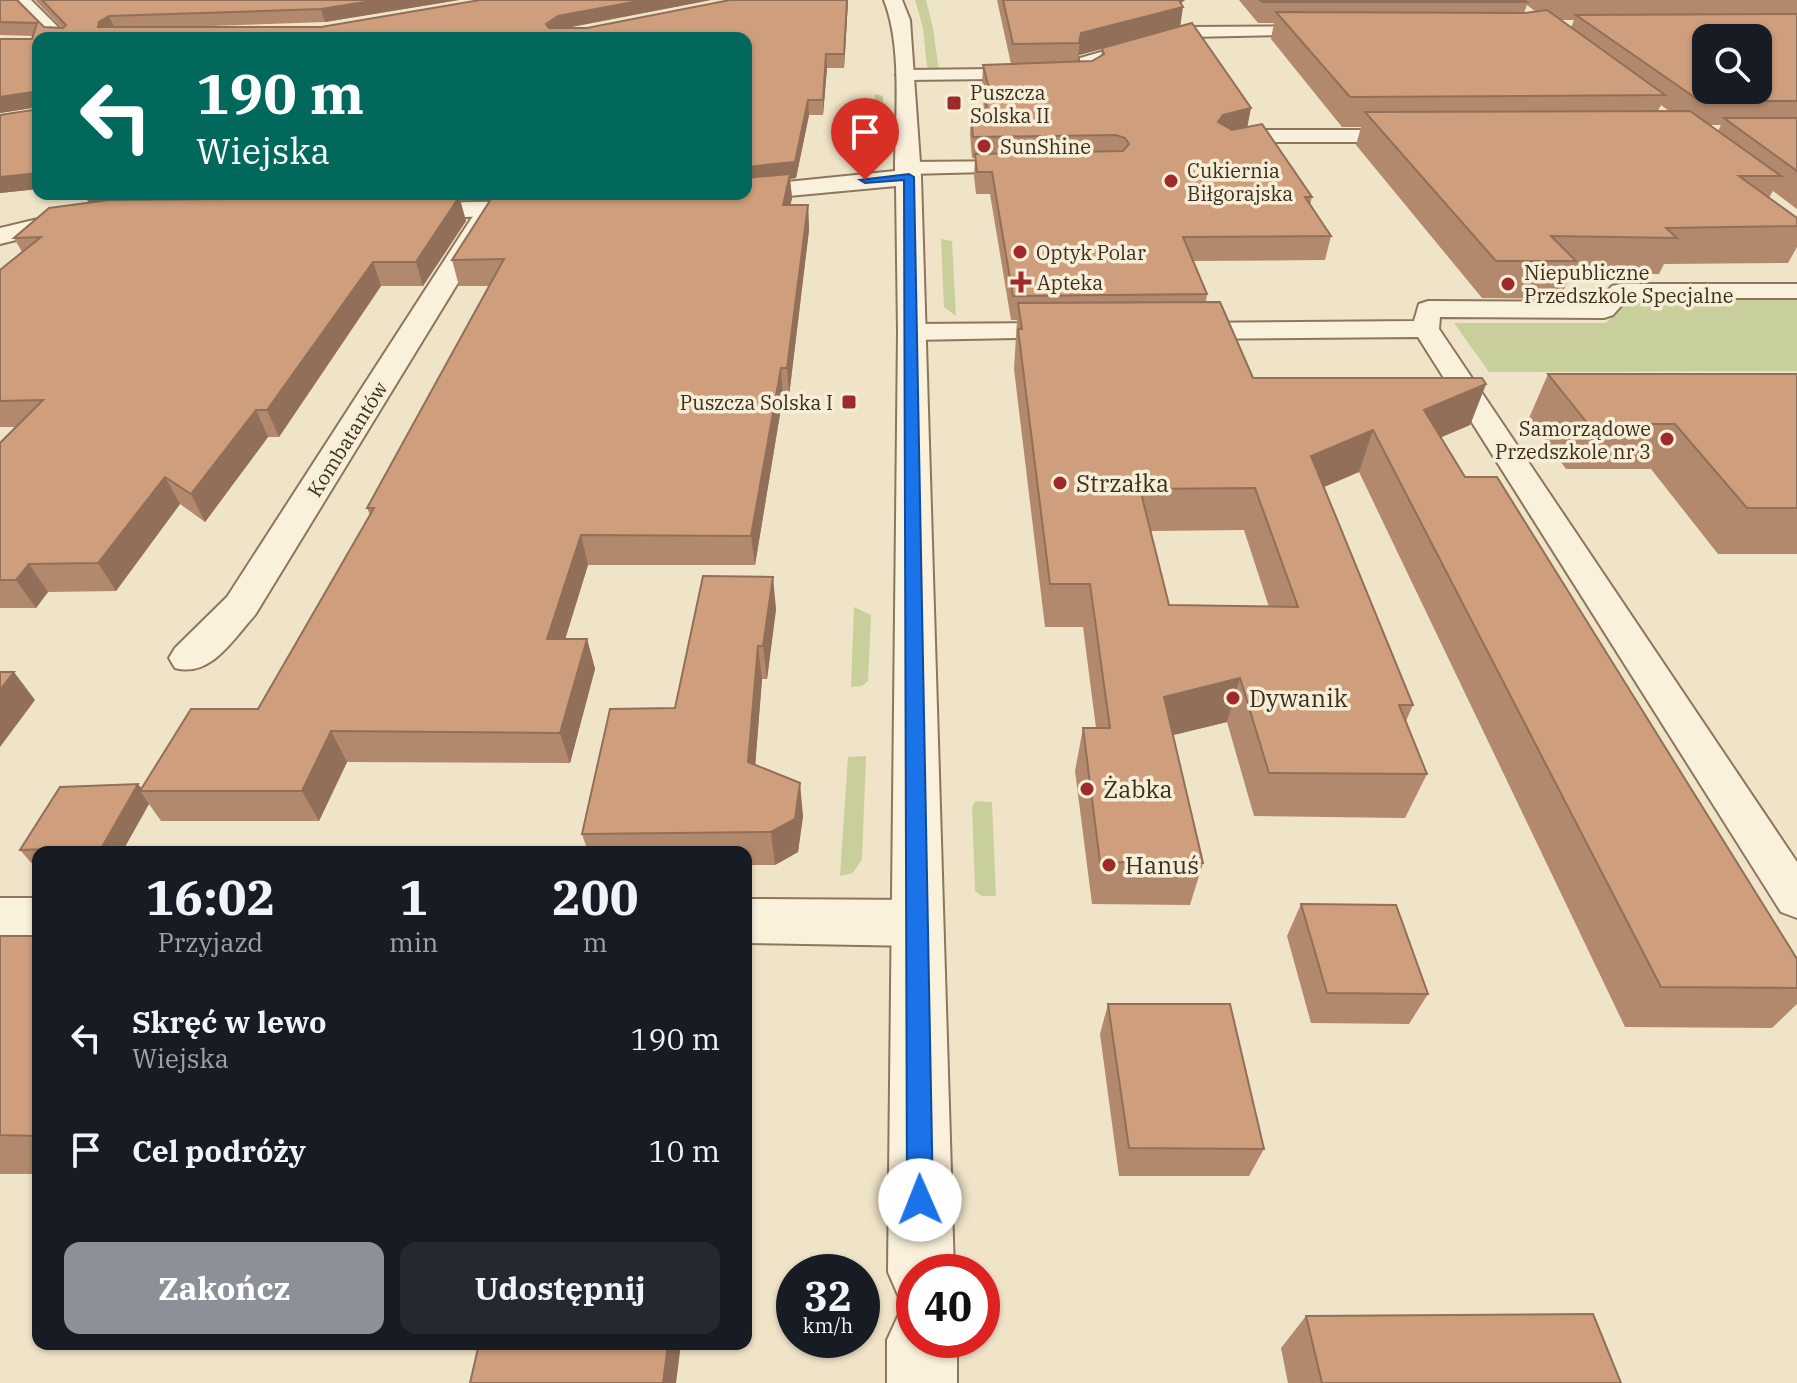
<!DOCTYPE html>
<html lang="pl">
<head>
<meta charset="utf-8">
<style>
  body { margin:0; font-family:"IBM Plex Serif",serif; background:#242831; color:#f1f3f6; height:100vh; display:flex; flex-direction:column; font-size:30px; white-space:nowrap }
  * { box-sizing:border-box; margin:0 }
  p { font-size:26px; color:#9ea1a6 }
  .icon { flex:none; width:44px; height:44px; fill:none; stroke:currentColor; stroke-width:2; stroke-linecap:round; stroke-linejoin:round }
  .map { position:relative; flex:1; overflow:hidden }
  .panel { position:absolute; left:32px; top:846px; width:720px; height:504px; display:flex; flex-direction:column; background:#171b24; border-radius:16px; box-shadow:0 2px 6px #0004 }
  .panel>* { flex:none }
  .guide { position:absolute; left:32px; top:32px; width:720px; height:168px; border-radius:16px; box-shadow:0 2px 6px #0004; background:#00695c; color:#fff; overflow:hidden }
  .buttons { position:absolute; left:1692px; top:24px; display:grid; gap:16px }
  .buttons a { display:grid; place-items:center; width:80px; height:80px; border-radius:16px; background:#171b24; box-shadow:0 2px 6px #0004; font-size:40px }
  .speed { position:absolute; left:776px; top:1254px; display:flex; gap:16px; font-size:40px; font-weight:700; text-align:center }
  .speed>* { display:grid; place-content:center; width:104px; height:104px; border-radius:50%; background:#171b24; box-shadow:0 2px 6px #0004; line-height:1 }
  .speed small { font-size:20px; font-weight:400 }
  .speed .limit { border:12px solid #d22; background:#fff; color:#111 }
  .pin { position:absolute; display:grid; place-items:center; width:68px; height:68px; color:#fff; margin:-82px -34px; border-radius:50% 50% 50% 0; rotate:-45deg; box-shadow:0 0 8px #0007 }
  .pin .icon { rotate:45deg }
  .me { position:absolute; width:88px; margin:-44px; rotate:359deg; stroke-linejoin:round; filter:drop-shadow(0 0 6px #0008) }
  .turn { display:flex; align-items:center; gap:28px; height:168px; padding:0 32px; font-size:36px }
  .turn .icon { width:104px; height:104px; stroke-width:2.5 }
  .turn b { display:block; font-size:56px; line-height:68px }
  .eta { display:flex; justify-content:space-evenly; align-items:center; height:136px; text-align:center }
  .eta b { font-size:48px; font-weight:800; line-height:56px }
  .cta { display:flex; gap:16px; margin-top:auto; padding:16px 32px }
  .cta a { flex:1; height:92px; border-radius:16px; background:#8c9099; color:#fff; font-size:32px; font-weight:800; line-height:92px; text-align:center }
  .cta a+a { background:#242831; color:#f1f3f6 }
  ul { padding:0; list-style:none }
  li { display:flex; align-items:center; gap:24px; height:112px; padding:0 32px }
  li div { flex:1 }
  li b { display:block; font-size:30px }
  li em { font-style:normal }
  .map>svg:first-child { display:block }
  .green { fill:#c9cf9b }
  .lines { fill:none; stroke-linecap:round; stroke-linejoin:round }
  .service-casing { stroke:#8d765c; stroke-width:4 }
  .minor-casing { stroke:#8d765c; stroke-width:4 }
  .tertiary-casing { stroke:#8d765c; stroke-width:4 }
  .service { fill:#faf1dc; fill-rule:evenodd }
  .minor { fill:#faf1dc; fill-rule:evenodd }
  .tertiary { fill:#faf1dc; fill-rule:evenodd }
  .wall { fill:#b2896c; fill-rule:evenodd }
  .shaded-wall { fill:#916f58 }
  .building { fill:#cf9f7d; stroke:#916f58; stroke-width:2; fill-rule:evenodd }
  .route { fill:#1a73e8; stroke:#114b97; stroke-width:2 }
  .poi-dot { fill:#9e2a2b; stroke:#f7eed8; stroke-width:3 }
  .labels { text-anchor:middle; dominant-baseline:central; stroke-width:7; stroke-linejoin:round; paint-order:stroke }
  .far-poi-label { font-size:20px; fill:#3d2e20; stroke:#f7eed8; text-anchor:start }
  .far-street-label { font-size:20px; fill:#3d2e20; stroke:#f7eed8 }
  .poi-label { font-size:24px; fill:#3d2e20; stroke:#f7eed8; text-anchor:start }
</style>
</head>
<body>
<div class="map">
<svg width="1797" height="1383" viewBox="0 0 1797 1383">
  <rect width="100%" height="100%" fill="#f0e4c8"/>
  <g class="green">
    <path d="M915,0H926L933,28L939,71L927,67L923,28Z"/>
    <path d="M875,94L883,96C883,124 889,151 858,164L872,143Z"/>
    <path d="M941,239L952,241L956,316L944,307Z"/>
    <path d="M1631,297L1797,298V371L1489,372L1454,323H1606Z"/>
    <path d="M854,607L871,615L868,681L862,686L851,687Z"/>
    <path d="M866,756L862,859L853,873L840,876L848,757Z"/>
    <path d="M975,801L992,802L996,896H982L975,891L972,807Z"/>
  </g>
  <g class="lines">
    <defs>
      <g id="service">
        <path d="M15,0H31L69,38H52Z"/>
        <path d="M1322,26L1330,31L1328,34L1190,37L1096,65L1099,73L1090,78L905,80L896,75L905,70L1080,68V58L1189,27Z"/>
        <path d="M1255,130H1410L1420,136L1410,142H1255L1227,149L1217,143L1220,139Z"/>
        <path d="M1026,161L1036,167L1033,171L909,174L899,168L909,162Z"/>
        <path d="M1621,284H1797V298H1628L1613,315L1604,318L1440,317L1439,329L1797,862V918L1781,912L1418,337L1180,339L1171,337L1167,331L1171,325L1180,323L1414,321L1419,304L1428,301L1597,302L1612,286Z"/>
        <path d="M1066,323L1075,325L1079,331L1075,337L913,340L904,338L900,332L904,326L913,324Z"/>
      </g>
      <g id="minor">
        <path d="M484,211L493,214L497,219L255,615C233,639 211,678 175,668L169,658L175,648L227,597L471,219L475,214Z"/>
        <rect x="0" y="898" width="38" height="44"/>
        <path d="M746,899L917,900L936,907L943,923L936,939L917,946L746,943Z"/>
      </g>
      <g id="tertiary">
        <path d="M884,0H902L910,20L921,177L954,1272H914V1302L898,1295L888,1272L898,332L896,186L746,200L734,194H746V186L895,171C895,119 903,48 884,0Z"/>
        <path d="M543,201L552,204L556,209L552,214L404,219L395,216L391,211L395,206L404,203Z"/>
        <path d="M84,208L93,211L97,216L93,221L0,244V228Z"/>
        <path d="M914,1309V1340H957V1383H887V1340L898,1316Z"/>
      </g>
    </defs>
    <use href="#service" class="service-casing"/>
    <use href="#minor" class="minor-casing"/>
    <use href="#tertiary" class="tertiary-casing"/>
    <use href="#service" class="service"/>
    <use href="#minor" class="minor"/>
    <use href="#tertiary" class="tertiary"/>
  </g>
  <g class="wall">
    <path d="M0,0L44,27L62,28L35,0H459L325,22L180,27H321L711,0L567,28H587L848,0L844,68H827L823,115H809L796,178L790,179L792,198L790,205H808L809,230L789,396H783L755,565H588L565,639H587L595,669L570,763L347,762L319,821H161L149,804L122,852H38V866L35,867L20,850L142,788L258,709L370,515L367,508L489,286H459L452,260L491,198L460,199L466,221L423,286H381L279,437H268L205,522L180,504L116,591L48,592L36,608H0V443L16,427H0V270L22,252L14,238L89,202L84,194H746V38H38V189L0,193L33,110V108L0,113V39H32L33,36L0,35Z"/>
    <path d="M997,0H1185L1181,3L1180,26L1247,127L1312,197L1310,205L1331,236L1325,260L1193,261L1207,294L1206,302L1253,378L1486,384L1470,425L1441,437L1465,477L1797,959V1004L1772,1028L1625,1027L1359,472L1324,487L1413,705L1406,721L1427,774L1405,818L1254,816L1227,722L1173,735L1203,863L1190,905L1092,904L1075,771L1083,728H1096L1083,627H1045L1014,369L1017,320H1011L990,194H976L974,176L975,158H972L970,134L971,113L983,112L984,93L982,85L983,65L1011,64ZM1102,49L1101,56L1092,61L1078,62L1079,55ZM1244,530L1269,607L1169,605L1150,531Z"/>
    <path d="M1239,0H1797V209L1773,191L1769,198L1797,218V247L1788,263L1664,264L1659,274L1571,273L1560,299L1482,298L1356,145L1361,127H1342L1271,39L1274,23H1258ZM1527,5L1536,12L1524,13ZM1561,20H1574L1571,28ZM1661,105L1669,111H1658ZM1710,125H1721L1718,131Z"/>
    <path d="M1548,374H1797V554H1718L1651,469H1566L1529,418Z"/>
    <path d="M776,609L767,679H762L755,765L803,816L798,852L775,865H746V852H588L582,834L675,708Z"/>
    <path d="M1301,904L1428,994L1409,1024L1311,1023L1287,936Z"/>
    <rect x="0" y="936" width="38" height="238"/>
    <path d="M1108,1004L1264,1149L1249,1176H1119L1100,1034Z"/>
    <path d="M1306,1316L1621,1383H1288L1281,1348Z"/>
  </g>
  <g class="shaded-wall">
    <path d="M378,0H459L325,22L321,9Z"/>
    <path d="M644,0H711L560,29L549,38L546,24L558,16Z"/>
    <path d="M847,0H848L844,68V54Z"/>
    <path d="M1171,0H1185L1173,9L1183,7L1180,28L1079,55L1077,65L1081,33Z"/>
    <path d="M109,16L115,29L98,27L99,22Z"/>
    <path d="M826,54L827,68L823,115V100Z"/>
    <path d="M33,92L38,107L0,113V97Z"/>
    <path d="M808,100L809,115L796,178L790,179L792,198L785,230L746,183V167Z"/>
    <path d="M1251,108L1247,129L1219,136L1218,122L1223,115Z"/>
    <path d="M38,173V189L0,193V177Z"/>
    <path d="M84,194H117L120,201L90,205Z"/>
    <path d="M459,197L466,221L423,286L416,262Z"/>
    <path d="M808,205L809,230L789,396L787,368Z"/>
    <path d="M373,262L381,286L279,437L267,410Z"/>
    <path d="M781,368L783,396L755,565L751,536Z"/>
    <path d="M1486,384L1470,425L1409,451L1424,410Z"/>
    <path d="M256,410L268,437L205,522L191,494Z"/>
    <path d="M1373,430L1359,472L1298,498L1311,456Z"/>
    <path d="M165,477L180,504L116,591L98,563Z"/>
    <path d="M581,535L588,565L556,669L547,639Z"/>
    <path d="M29,564L48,592L36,608L16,580Z"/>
    <path d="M773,577L776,609L767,679L763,646Z"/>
    <path d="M587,639L595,669L570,763L560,733Z"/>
    <path d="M758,646L762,679L753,794L748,762Z"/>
    <path d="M14,672L35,700L0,747V690Z"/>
    <path d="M1240,678L1227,722L1153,740L1164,697Z"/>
    <path d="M331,731L347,762L319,821L302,791Z"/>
    <path d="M800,783L803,816L798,852L775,865L771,832Z"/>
    <path d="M138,784L144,791H140L149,804L122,852H106L102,847Z"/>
    <path d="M668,1344H681L676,1383H663Z"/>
  </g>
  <g class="building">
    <path d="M0,0H17L44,27L63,28L66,25L42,0H378L321,9L109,16L99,22L98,27H321L480,0H644L558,16L546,24L549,28H587L730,0H847L844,54H826L823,100H808L795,162L746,167V38H38V173L0,177V115L33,110V92L0,97V39H32L37,23L0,22Z"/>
    <path d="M1003,0H1179L1183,7L1081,33L1079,43L1013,44Z"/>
    <path d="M1260,0H1524L1527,2H1262Z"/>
    <path d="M1547,10L1665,95L1350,97L1276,12L1525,13Z"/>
    <path d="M1797,14V101H1700L1576,15ZM1706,38H1758V90H1706Z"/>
    <path d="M1192,23L1251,108L1223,115L1218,122L1232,130L1262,124L1312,197H1305L1331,236L1183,237L1207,294L1013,296L992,172H977L975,154L1123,151L1129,144L1125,138L1116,135L973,137L971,113L988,112L984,93H990L983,65L1092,61L1104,54L1102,48Z"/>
    <path d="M1690,111L1781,176H1739L1797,218V226L1666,228L1677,238L1551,236L1576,261H1496L1365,112Z"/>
    <path d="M1724,118H1797V171Z"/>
    <path d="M790,174L783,205H808L787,368H781L751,536L581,535L547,639H587L560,733L331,731L302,791H140L191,709H258L374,508H367L504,259L452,260L493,196L551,194H746V178Z"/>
    <path d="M459,197L416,262H373L267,410H256L191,494L165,477L98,563L29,564L16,580H0V443L43,400L0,401V270L41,237L14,238L49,208L109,200Z"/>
    <path d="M1220,302L1253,378H1482L1486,384L1424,410L1465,477H1497L1797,959V988L1661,987L1373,430L1311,456L1413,705H1399L1427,774L1269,773L1240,678L1164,697L1203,863L1100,862L1083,728H1110L1090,584H1050L1018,329H1022L1018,303ZM1255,488L1298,607L1169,605L1140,489Z"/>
    <path d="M1548,374H1797V508H1747L1675,424H1588Z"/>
    <path d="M703,576L773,577L763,646H758L748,762L800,783L795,819L771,832L582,834L610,709L675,708Z"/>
    <path d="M0,672H14L0,690Z"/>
    <path d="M138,784L102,847L20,850L60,787Z"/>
    <path d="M1301,904L1396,905L1428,994L1327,993Z"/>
    <path d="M0,936H38V1136L0,1135Z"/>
    <path d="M1108,1004H1230L1264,1149L1129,1148Z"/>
    <path d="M1593,1314L1621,1383H1322L1306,1316Z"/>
    <path d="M479,1344H668L663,1383H470Z"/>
  </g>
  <path class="route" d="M909,174L914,177L933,1200L930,1209L920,1213L911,1209L907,1200L904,180L865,183L860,180Z"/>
  <g class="poi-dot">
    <rect x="946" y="95" width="16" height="16" rx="4"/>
    <circle cx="984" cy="146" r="8"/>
    <circle cx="1171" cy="181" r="8"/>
    <circle cx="1020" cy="252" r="8"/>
    <path d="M1017 270h8v8h8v8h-8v8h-8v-8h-8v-8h8z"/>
    <circle cx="1508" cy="284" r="8"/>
    <rect x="841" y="394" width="16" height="16" rx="4"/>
    <circle cx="1667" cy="439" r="8"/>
    <circle cx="1060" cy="483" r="8"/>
    <circle cx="1233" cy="698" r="8"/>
    <circle cx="1087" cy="789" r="8"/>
    <circle cx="1109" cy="865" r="8"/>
  </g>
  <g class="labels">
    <g class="far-poi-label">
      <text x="970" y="92">Puszcza<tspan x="970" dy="23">Solska II</tspan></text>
      <text x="1000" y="146">SunShine</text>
      <text x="1187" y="170">Cukiernia<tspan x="1187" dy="23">Biłgorajska</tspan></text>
      <text x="1036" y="252">Optyk Polar</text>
      <text x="1524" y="272">Niepubliczne<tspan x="1524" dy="23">Przedszkole Specjalne</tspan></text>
      <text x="1037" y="282">Apteka</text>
      <text x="833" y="402" text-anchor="end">Puszcza Solska I</text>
      <text x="1651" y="428" text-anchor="end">Samorządowe<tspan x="1651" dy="23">Przedszkole nr 3</tspan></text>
    </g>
    <g class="far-street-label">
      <text transform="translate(347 439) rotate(-58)">Kombatantów</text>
    </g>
    <g class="poi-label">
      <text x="1076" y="483">Strzałka</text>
      <text x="1249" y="698">Dywanik</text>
      <text x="1103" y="789">Żabka</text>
      <text x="1125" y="865">Hanuś</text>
    </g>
  </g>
</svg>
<div class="buttons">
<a><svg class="icon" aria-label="search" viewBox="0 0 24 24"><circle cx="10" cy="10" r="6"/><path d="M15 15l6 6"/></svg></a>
</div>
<div class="speed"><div>32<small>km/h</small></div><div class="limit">40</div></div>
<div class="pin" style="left:865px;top:180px;background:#d93025"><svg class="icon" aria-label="arrive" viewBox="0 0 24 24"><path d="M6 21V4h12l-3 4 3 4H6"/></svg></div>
<svg class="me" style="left:920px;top:1200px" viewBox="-20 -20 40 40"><circle r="19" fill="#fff"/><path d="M0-13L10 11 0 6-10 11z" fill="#1a73e8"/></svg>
<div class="guide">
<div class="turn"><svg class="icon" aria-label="left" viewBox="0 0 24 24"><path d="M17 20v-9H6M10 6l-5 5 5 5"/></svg><div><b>190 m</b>Wiejska</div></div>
</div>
<section class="panel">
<div class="eta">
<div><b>16:02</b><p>Przyjazd</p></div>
<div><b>1</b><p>min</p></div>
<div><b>200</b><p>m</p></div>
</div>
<ul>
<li><svg class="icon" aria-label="left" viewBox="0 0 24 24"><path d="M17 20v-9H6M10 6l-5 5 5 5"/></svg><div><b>Skręć w lewo</b><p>Wiejska</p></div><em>190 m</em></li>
<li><svg class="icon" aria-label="arrive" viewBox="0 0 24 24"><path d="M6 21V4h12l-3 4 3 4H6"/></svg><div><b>Cel podróży</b></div><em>10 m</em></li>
</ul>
<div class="cta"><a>Zakończ</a><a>Udostępnij</a></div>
</section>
</div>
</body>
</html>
